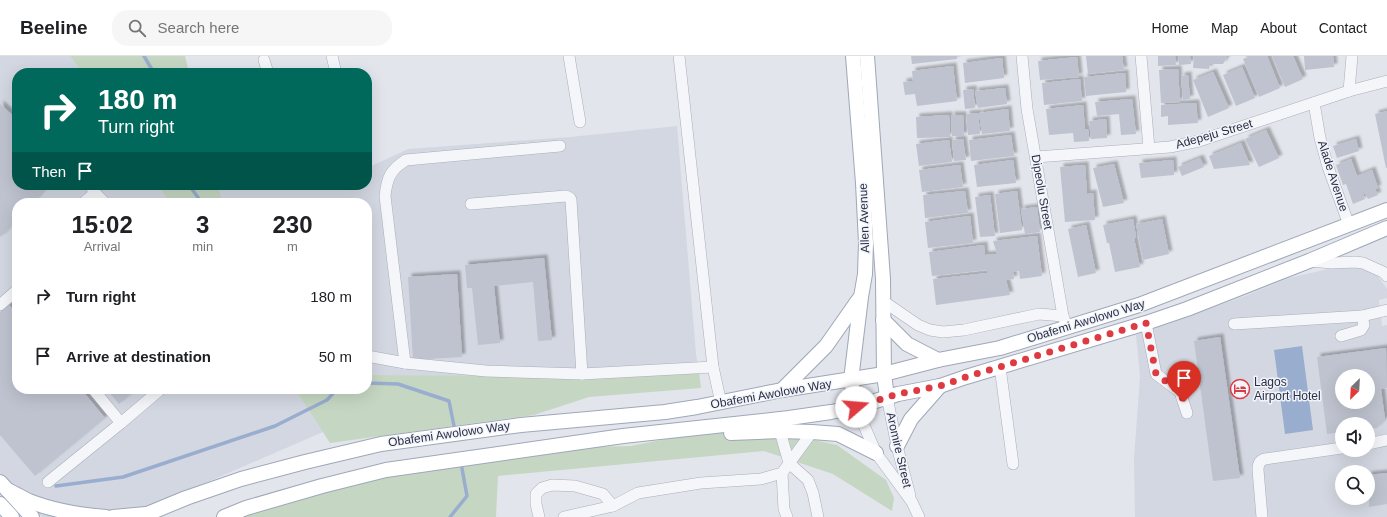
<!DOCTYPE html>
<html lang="en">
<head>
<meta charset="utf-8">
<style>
  body { margin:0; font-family:Helvetica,sans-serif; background:#f6f6f6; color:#202124; height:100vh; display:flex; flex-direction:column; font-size:15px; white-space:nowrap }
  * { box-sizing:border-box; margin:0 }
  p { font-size:13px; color:#757577 }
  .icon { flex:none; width:22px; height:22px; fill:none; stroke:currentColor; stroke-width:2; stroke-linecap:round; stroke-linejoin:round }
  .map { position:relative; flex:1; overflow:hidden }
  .sheet { position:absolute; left:12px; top:142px; width:360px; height:196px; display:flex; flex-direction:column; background:#fff; border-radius:16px; box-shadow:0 4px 16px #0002 }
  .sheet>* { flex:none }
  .banner { position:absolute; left:12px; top:12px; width:360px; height:122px; border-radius:16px; box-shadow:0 4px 16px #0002; background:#00695c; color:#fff; overflow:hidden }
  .needle { width:26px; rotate:204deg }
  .controls { position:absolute; left:1335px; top:313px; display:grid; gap:8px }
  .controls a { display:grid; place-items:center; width:40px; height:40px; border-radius:50%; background:#fff; box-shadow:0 4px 16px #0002; font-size:20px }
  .pin { position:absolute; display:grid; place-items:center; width:34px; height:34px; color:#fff; margin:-41px -17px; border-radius:50% 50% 50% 0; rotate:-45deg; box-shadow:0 0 4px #0007 }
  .pin .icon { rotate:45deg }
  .me { position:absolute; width:44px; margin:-22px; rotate:72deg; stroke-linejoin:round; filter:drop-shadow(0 0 3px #0008) }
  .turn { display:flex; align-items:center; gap:14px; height:84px; padding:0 20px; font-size:18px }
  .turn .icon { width:52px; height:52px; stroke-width:2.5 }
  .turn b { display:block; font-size:28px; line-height:34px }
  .then { display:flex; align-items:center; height:38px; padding:0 20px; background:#0003; gap:8px; font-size:15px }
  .eta { display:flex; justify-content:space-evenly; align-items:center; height:68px; text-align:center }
  .eta b { font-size:24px; font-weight:700; line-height:28px }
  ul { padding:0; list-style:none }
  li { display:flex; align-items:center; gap:12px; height:60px; padding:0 20px }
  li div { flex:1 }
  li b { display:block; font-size:15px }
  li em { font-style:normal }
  header { display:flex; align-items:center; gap:24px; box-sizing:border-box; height:56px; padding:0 20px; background:#fff; border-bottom:1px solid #e0e0e0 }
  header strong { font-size:19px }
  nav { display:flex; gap:22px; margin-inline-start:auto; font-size:14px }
  .search { width:280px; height:36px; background:#f6f6f6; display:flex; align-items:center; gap:10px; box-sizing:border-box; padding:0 14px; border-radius:16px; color:#757577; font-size:15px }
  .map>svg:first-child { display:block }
  .built { fill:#d3d7e1; fill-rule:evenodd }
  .green { fill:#c5d7c2 }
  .water { fill:#99adcf }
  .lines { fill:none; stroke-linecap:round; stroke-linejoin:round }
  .stream { stroke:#99adcf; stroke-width:3.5 }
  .building { fill:#bec3cf; fill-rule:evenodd; filter:url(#shadow) }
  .minor-casing { stroke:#aaaeba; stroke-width:12 }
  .major-casing { stroke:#9fa7b9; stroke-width:16 }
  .minor { stroke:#f5f6f9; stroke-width:11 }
  .major { stroke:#fff; stroke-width:14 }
  .route { stroke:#de3a41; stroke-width:7; stroke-dasharray:0 12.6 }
  .labels { text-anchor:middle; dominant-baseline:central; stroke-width:3; stroke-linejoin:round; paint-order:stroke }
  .street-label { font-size:12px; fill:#282f46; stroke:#f2f4f9 }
  .poi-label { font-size:12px; fill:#282f46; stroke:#f2f4f9; text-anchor:start }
</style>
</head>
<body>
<header>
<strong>Beeline</strong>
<div class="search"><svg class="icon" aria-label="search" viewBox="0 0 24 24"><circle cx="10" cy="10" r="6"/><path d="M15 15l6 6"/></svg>Search here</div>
<nav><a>Home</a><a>Map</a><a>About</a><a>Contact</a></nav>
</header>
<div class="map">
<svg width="1387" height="461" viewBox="0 0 1387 461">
  <defs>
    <filter id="shadow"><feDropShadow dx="3.5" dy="-3.5" stdDeviation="1" flood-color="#0004"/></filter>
  </defs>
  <rect width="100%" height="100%" fill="#e2e5ec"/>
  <g class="built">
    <path d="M0,0H70L83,17H17V129H158L170,147H17V333H295L323,376L127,461H42L0,417Z"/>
    <path d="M677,70L696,298L699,316L596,320L367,319V147H223L218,129H367V112L408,93L570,81Z"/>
    <path d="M1352,209L1370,214L1377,219L1387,233V242L1379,244L1382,270L1387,269V461H1135L1134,403L1140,320L1136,279L1245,240L1289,222L1341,210ZM1342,320H1368V346H1342ZM1342,368H1368V394H1342ZM1342,416H1368V442H1342Z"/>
  </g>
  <g class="green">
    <path d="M70,0H185L189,17H83Z"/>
    <path d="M158,129H218L223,147H170Z"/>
    <path d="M699,316L701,332L589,341L534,359L330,387L295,333H367V319L596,320Z"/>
    <path d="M710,372L774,375L837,389L886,424L894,442L892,455L833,418L764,395L498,420L496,461H243L296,439L388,419L582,391L631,390L681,380Z"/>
  </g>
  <path class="water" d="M1302,290L1313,374L1285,378L1274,294Z"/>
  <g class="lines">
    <g class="stream">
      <path d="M144,0L154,17"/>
      <path d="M189,129L202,147"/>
      <path d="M367,327L398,328L449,345L454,370"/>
      <path d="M56,430L123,421L275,370L327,344L337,333"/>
      <path d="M450,461L467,440L461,407"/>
    </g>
  </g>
  <g class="building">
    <path d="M911,0H957V3L912,8Z"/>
    <path d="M1086,0H1122L1124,14L1088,18Z"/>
    <path d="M1158,0H1175L1176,9L1158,10Z"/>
    <path d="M1178,0H1190L1191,8L1179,9Z"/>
    <path d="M1194,0H1227L1226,3L1223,8H1210L1209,13L1193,12Z"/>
    <path d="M1251,0H1267L1280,32L1259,41L1243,3Z"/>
    <path d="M1272,0H1293L1303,23L1285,31Z"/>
    <path d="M1304,0H1333L1334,11L1305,14Z"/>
    <path d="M1077,1L1079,21L1040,24L1038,5Z"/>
    <path d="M1002,2L1004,22L965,27L963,7Z"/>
    <path d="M953,10L957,45L917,50L915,38L905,39L903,26L913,25L912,15Z"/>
    <path d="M1242,11L1255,42L1236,50L1223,19Z"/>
    <path d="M1178,13L1180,46L1161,47L1159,14Z"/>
    <path d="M1213,16L1229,52L1208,61L1193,24Z"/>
    <path d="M1125,17L1126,36L1086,40L1084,21Z"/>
    <path d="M1188,19L1190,43L1183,44L1181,20Z"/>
    <path d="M1080,23L1082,45L1044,49L1042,27Z"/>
    <path d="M1005,32L1007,48L978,52L975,35Z"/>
    <path d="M973,33L975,52L965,53L963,34Z"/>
    <path d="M1132,43L1136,78L1121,79L1119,58L1097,60L1095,46Z"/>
    <path d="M1196,47L1198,67L1168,69V60L1161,61V49Z"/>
    <path d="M0,48L17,63V129H49L33,147H17V164L1,181L0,179Z"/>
    <path d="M1083,49L1085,73H1088L1089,85L1074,86L1073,77L1049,79L1046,53Z"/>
    <path d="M1008,53L1010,75L982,78L979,57Z"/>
    <path d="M1387,55V112H1386L1375,58Z"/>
    <path d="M978,57L980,78L968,79L966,58Z"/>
    <path d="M949,59L950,81L917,82L916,61Z"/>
    <path d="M951,59H963L964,80H952Z"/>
    <path d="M1106,63L1107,82L1091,83L1089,65Z"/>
    <path d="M1266,74L1279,102L1259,111L1245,83Z"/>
    <path d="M1011,79L1014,100L971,105L969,84Z"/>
    <path d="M963,83L966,104L954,105L952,84Z"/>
    <path d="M1356,83L1359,95L1337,102L1333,90Z"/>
    <path d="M949,84L952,106L919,110L916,88Z"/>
    <path d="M1241,87L1250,109L1214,113L1209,100Z"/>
    <path d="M1200,102L1204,111L1182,120L1178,111Z"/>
    <path d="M1351,103L1357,120L1372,114L1378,132L1375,133L1378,139L1368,143L1365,137L1363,138L1365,143L1353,148L1346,128L1343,129L1336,109Z"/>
    <path d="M1013,104L1016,127L977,131L974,109Z"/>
    <path d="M1173,104L1174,119L1141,122L1139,107Z"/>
    <path d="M1114,108L1124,147L1103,151L1093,112Z"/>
    <path d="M960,109L963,131L922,136L919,114Z"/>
    <path d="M1085,109L1087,138L1093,137L1095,164L1065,166L1060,111Z"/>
    <path d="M965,135L968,157L925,162L923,139Z"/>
    <path d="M1017,135L1022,174L1000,177L995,138Z"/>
    <path d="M990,139L995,180L980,181L975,141Z"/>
    <path d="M1037,151L1040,176L1025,178L1021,153Z"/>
    <path d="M970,160L973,187L928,192L925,166Z"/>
    <path d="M1133,163L1136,181L1134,182L1140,211L1115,216L1109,187H1107L1103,169Z"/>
    <path d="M1162,163L1169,198L1143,204L1136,168Z"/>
    <path d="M1086,169L1096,217L1078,221L1068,173Z"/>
    <path d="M1037,180L1042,220L1020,223L1019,215L1013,216L1014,223L1006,224L1010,239L936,249L933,223L987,217V214L932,220L929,196L984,189L985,199L997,198L993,185Z"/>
    <path d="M544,202L552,284L538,285L533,226L494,230L500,287L478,289L472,232H467L465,209Z"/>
    <path d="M457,218L462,301L413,304L408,221Z"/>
    <path d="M9,249L17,258V333H81L105,362L35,420L0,379V256Z"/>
    <path d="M1220,281L1240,422L1213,425L1194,285Z"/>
    <path d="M1386,292L1387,332L1381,333L1385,363L1377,372L1368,373V368H1342V376L1327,378L1317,301ZM1342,320H1368V346H1342Z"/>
    <path d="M106,333H137L119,348Z"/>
    <path d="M1387,417V448L1369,451L1368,419Z"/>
  </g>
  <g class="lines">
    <defs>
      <g id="minor">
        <path d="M332,0L336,17"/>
        <path d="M569,0L580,66"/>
        <path d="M679,0L713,311L721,347"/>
        <path d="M1022,0L1027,53L1063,260L1067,271"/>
        <path d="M1141,0L1149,92"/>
        <path d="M264,4L268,17"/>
        <path d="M1349,35L1352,0"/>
        <path d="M1314,47L1320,82L1328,111L1349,169"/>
        <path d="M560,90L406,104C390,114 387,122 385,140L405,307L486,315L582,318L713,311"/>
        <path d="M1036,101L1170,91L1199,85L1349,35L1387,25"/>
        <path d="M95,137L105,147"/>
        <path d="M83,147L95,137L90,129"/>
        <path d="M471,148L566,140L570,142L571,144L582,318"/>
        <path d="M1310,205L1332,207L1355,206L1363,207L1383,216L1387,220"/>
        <path d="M883,245L918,269L930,274L943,276L964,274L1039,258L1063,260"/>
        <path d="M0,249L17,234"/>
        <path d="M1146,267L1156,318L1180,336L1187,357"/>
        <path d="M1234,268L1362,260L1387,254"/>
        <path d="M1341,280L1361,274L1364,269L1362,260"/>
        <path d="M367,300L405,307"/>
        <path d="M1000,311L1013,408"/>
        <path d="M887,341L897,390L910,440"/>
        <path d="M856,351L876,397L912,446L919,461"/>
        <path d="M121,367L161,333"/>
        <path d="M780,375L789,407L808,424L813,437L818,461"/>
        <path d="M1368,388L1387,384"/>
        <path d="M782,417L784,453L787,461"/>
        <path d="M48,426L121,367L93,333"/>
        <path d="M539,461L536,448V438L542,432L552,429L575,430L603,438L613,450"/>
        <path d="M564,461L613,450L638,437L701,427L761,423L782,417L812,376"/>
        <path d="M1262,461L1258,414C1258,408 1260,404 1265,403L1342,392"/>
      </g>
      <g id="major">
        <path d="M853,0L863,127L866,187L865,218L861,241L851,324L856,351"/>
        <path d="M867,0L883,223L884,318L887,341"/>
        <path d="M883,264L907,288L938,304"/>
        <path d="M782,334L826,290L859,243"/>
        <path d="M731,377L780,375L812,376L838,378L876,397"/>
        <path d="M897,390L911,363L940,330"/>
        <path d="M0,426L32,461"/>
        <path d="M7,434C15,437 22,442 29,445C54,455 80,459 106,461"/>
        <path d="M0,448L12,461"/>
        <path d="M113,461L146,458"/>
        <path d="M140,461L186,442L241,423L305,406L381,388L521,369L665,356L697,351L782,334L884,318L938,304L1000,292L1139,249L1387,154"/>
        <path d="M224,461L246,452L322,430L386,414L623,380L789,362L831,356L856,351L898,338L940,330L966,321L1146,267L1187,253L1309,205L1387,172"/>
      </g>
    </defs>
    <use href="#minor" class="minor-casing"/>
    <use href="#major" class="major-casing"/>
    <use href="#minor" class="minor"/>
    <use href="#major" class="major"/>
  </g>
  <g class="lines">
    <path class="route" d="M856,351L898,338L940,330L966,321L1146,267L1156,318L1180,336L1184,346"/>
  </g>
  <defs>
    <symbol id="hotel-ring" viewBox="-11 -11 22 22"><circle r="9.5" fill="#f2f4f9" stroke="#de3a41" stroke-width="1.5"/><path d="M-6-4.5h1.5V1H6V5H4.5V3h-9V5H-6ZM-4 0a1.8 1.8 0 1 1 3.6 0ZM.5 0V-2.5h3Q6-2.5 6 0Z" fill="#de3a41"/></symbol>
  </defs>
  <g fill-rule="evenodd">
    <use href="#hotel-ring" x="1229" y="322" width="22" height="22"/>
  </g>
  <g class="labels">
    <g class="street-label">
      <text transform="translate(1214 78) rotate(-16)">Adepeju Street</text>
      <text transform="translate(1333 120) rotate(72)">Alade Avenue</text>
      <text transform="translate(1042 136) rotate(80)">Dipeolu Street</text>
      <text transform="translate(864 162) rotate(-92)">Allen Avenue</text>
      <text transform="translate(1086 265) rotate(-17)">Obafemi Awolowo Way</text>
      <text transform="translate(771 338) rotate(-10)">Obafemi Awolowo Way</text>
      <text transform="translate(449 378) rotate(-8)">Obafemi Awolowo Way</text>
      <text transform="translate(899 394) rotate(77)">Aromire Street</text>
    </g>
    <g class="poi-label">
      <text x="1254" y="326">Lagos<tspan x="1254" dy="14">Airport Hotel</tspan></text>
    </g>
  </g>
</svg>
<div class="controls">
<a><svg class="needle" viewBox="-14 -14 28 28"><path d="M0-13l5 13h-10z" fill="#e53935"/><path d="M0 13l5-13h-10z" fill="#757577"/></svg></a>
<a><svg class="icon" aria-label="sound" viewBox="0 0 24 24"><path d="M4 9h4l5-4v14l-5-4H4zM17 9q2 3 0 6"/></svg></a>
<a><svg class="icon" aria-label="search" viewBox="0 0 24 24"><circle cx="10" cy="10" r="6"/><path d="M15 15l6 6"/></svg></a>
</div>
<div class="pin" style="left:1184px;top:346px;background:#d93025"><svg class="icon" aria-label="arrive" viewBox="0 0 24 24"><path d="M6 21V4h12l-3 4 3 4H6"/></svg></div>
<svg class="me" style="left:856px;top:351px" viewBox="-20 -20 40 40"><circle r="19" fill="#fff"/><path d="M0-13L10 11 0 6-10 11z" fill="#de3a41"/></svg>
<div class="banner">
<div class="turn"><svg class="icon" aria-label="right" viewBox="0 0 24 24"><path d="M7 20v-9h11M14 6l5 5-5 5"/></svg><div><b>180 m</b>Turn right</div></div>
<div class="then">Then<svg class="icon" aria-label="arrive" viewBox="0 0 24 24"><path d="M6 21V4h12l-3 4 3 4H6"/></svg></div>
</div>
<section class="sheet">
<div class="eta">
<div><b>15:02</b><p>Arrival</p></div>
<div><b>3</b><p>min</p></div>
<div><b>230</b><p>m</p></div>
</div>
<ul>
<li><svg class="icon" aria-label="right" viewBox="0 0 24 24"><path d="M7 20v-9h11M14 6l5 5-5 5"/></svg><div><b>Turn right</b></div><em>180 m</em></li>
<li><svg class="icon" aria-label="arrive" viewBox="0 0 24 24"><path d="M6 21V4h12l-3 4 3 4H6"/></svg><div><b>Arrive at destination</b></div><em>50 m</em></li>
</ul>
</section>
</div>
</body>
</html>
